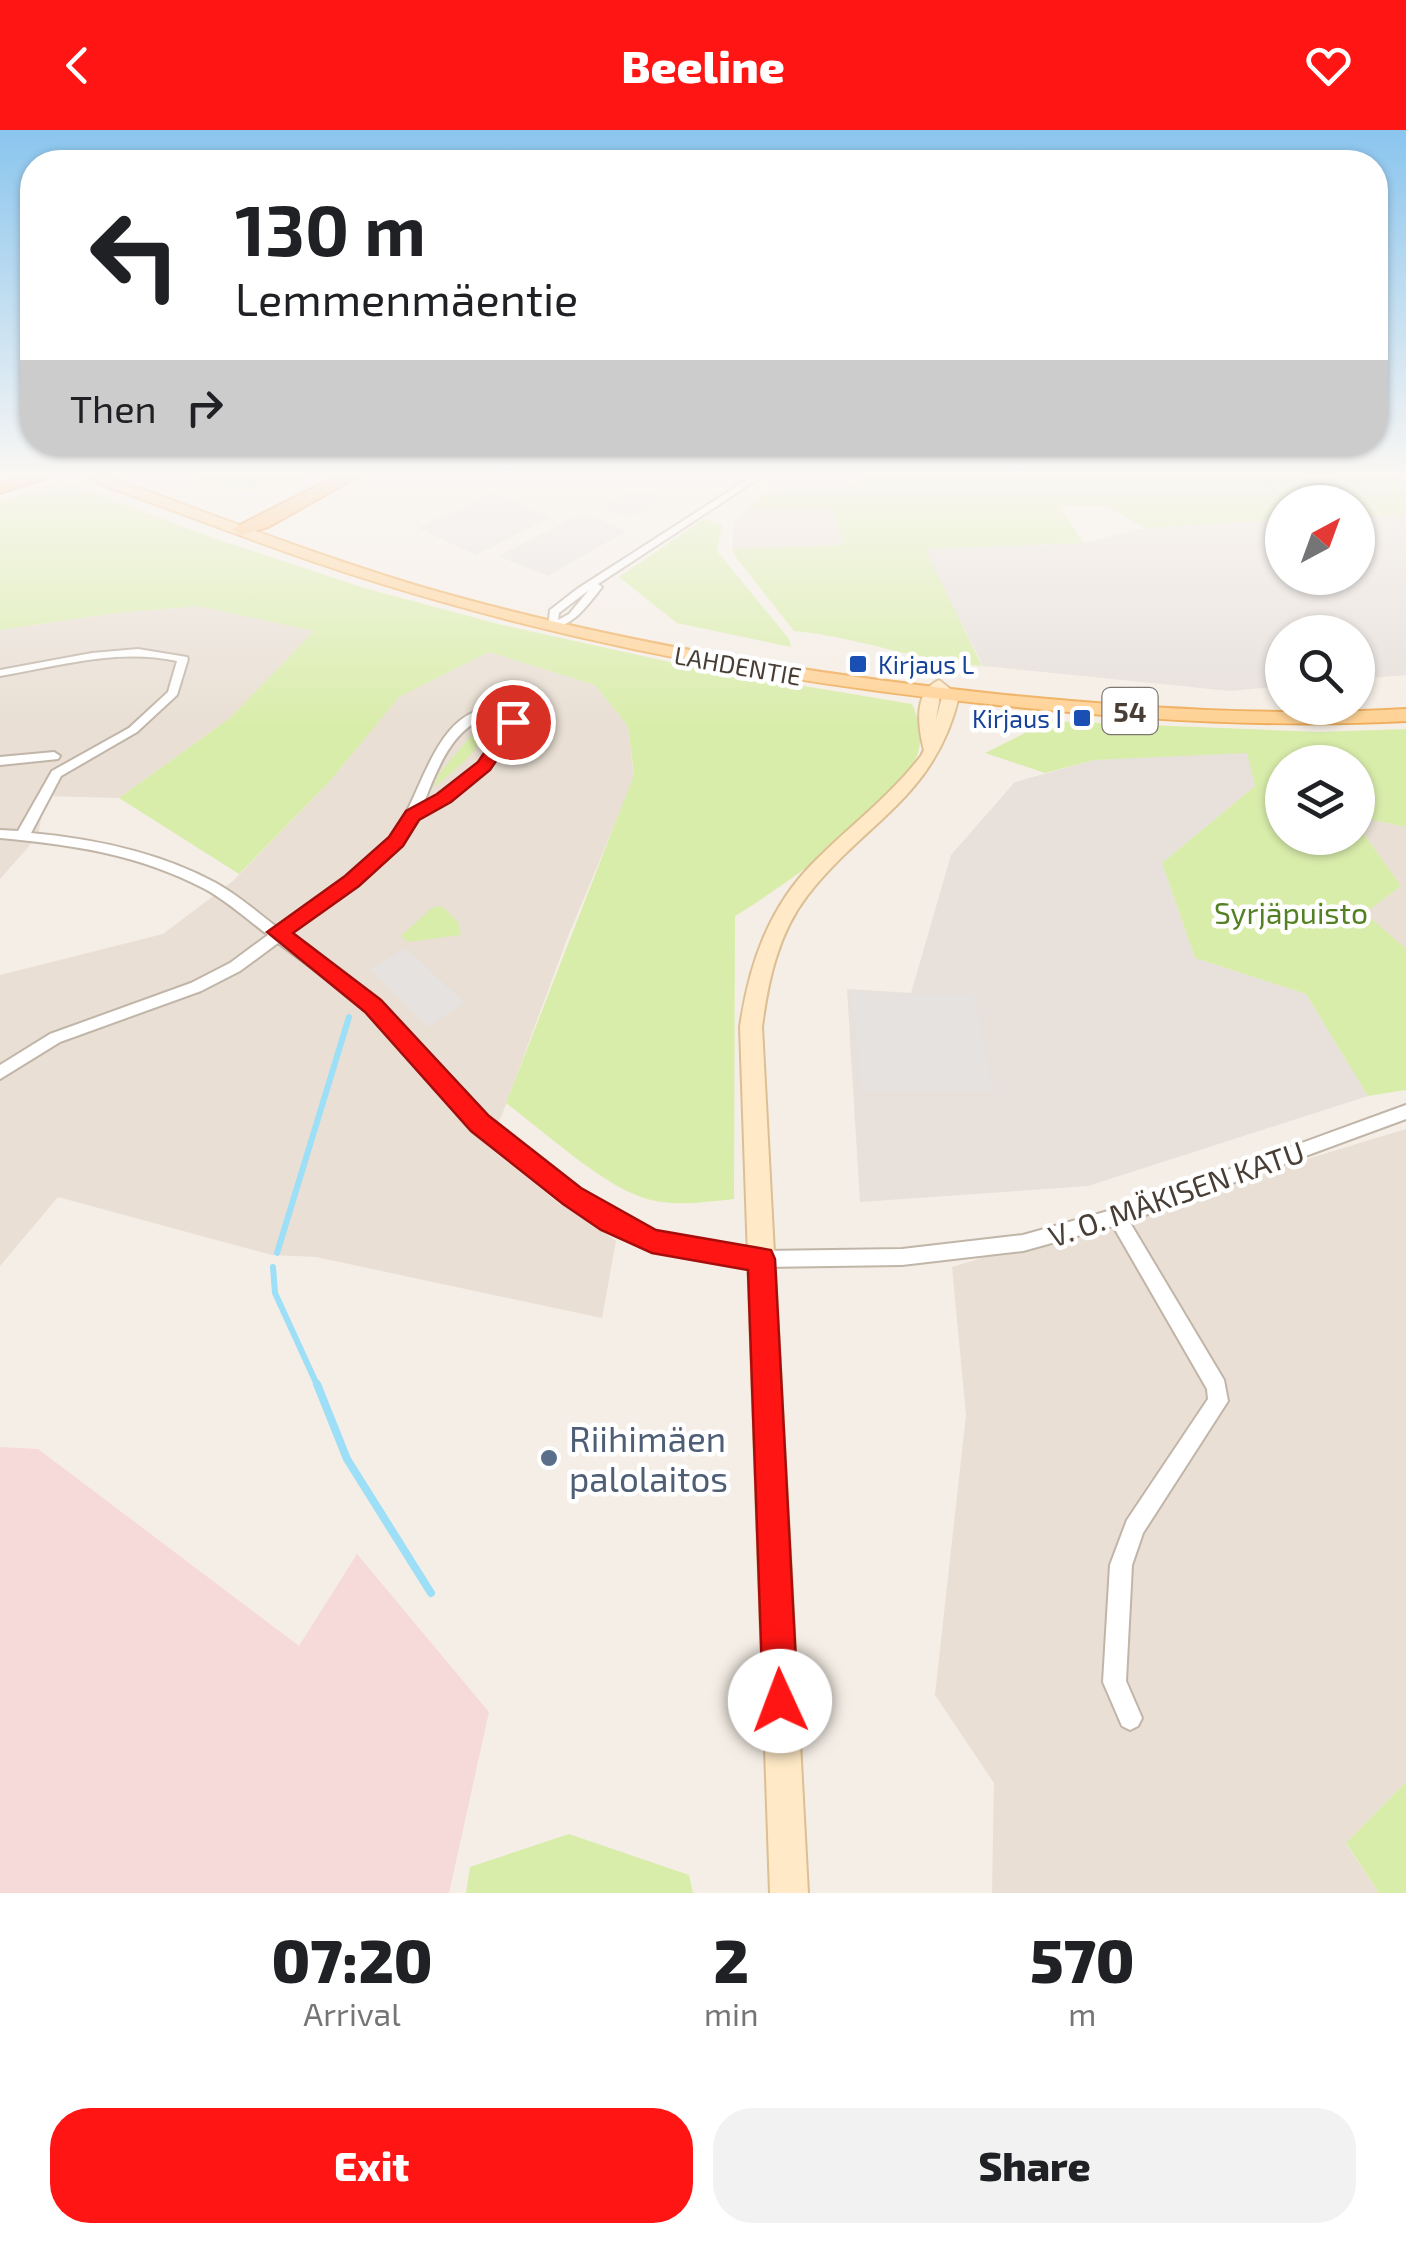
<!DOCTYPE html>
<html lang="en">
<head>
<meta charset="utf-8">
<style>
  body { margin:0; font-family:"Exo 2",sans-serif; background:#f2f2f2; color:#202124; height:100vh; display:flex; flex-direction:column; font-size:38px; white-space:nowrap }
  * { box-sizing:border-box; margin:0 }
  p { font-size:32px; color:#757577 }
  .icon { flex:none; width:55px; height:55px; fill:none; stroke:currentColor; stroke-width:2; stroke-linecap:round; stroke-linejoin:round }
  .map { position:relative; height:1763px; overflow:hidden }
  .sheet { display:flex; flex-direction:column; background:#fff; flex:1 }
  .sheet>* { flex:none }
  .banner { position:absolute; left:20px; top:20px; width:1368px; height:305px; border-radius:40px; box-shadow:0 2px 8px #0004; background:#fff; color:#202124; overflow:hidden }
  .needle { width:65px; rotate:41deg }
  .fabs { position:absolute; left:1265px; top:355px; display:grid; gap:20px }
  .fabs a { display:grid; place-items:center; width:110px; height:110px; border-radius:50%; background:#fff; box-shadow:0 2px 8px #0004; font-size:50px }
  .pin { position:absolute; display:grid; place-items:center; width:85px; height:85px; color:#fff; margin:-42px; border:5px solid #fff; border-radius:50%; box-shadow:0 2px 10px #0007 }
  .me { position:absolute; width:110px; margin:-55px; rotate:358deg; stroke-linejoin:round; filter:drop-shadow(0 0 8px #0008) }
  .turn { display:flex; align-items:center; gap:35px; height:210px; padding:0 50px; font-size:45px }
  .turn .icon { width:130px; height:130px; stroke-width:2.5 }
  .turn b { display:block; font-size:70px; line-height:85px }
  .then { display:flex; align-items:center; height:95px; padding:0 50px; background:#0003; gap:20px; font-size:38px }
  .eta { display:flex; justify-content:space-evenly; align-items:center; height:170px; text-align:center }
  .eta b { font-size:60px; font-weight:800; line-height:70px }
  .action { display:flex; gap:20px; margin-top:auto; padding:20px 50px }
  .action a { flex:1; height:115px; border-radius:40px; background:#ff1513; color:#fff; font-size:40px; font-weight:800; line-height:115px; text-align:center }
  .action a+a { background:#f2f2f2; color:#202124 }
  header { display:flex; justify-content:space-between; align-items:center; height:130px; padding:0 50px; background:#ff1513; color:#fff; font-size:45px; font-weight:800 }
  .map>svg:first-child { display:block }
  .residential { fill:#e9dfd4 }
  .industrial { fill:#e7e0db }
  .medical { fill:#f6d9d9 }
  .green { fill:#d9edab }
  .parking { fill:#e5e2df }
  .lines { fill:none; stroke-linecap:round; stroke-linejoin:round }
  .stream-far1 { stroke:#9ddff7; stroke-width:6 }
  .stream { stroke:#9ddff7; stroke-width:8 }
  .street-casing { stroke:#c1b5a8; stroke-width:4 }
  .secondary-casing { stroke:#dcbf94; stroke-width:4 }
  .primary-casing { stroke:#efad5a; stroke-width:4 }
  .highway-casing { stroke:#ec8929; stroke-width:4 }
  .street { fill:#fff; fill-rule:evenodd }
  .secondary { fill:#ffe9c6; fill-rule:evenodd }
  .primary { fill:#ffd295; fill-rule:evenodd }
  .highway { fill:#ffb767; fill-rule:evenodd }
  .route { fill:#ff1513; stroke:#a60e0c; stroke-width:2.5 }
  .transit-dot { fill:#1a4fb4; stroke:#fff; stroke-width:4 }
  .service-dot { fill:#5c6f8a; stroke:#fff; stroke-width:4 }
  .labels { text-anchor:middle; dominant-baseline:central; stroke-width:9; stroke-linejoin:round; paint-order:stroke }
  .far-transit-label { font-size:25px; fill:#164399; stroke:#fff; text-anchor:start }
  .far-street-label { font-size:25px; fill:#483e35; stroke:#fff }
  .shield { fill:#fff; stroke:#7f7872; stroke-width:2.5 }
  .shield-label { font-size:28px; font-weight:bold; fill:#483e35 }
  .park-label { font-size:30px; fill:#538022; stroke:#fff }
  .street-label { font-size:30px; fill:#483e35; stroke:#fff }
  .near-service-label { font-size:35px; fill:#4e5e75; stroke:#fff; text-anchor:start }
</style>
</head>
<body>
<header><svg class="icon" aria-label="back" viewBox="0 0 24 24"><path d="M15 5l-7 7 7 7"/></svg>Beeline<svg class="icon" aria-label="heart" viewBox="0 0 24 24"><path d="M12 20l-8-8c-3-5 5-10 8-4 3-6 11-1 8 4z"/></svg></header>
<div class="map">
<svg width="1406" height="1763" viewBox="0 0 1406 1763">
  <rect width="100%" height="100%" fill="#f5eee6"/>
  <g class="residential">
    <path d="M748,378H833L843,415L732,419L734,392Z"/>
    <path d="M199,476L315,501L230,588L119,668L45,666L38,706L0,749V500L115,483Z"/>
    <path d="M489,522L595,555L628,596L634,648L567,809L502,985L485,1014L557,1072L616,1111L602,1188L316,1127L272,1125L58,1067L0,1136V845L163,804L233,751L330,651L398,567Z"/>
    <path d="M1358,687L1406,697V819L1364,783L1401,756L1358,696Z"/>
    <path d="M1406,999V1652L1346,1714L1379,1763H992L994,1653L935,1565L966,1285L952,1137Z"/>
  </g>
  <g class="industrial">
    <path d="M1358,386H1406V545L1358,549V502H1282V556L1230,561L983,536L924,419L1083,413L1145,398L1282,390V448H1358Z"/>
    <path d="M1247,622L1255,656L1162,733L1195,828L1306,864L1368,966L1088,1056L860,1072L847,859L911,863L951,725L1015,652L1094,630Z"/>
  </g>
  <path class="medical" d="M0,1317L38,1319L299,1516L357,1424L489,1582L449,1763H0Z"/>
  <g class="green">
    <path d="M192,347H312L242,362Z"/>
    <path d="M860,347H1406V386H1358V372H1282V390L1145,398L1106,376H1060L1083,413L925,419L982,536C917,531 858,507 794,501L735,426L732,419L843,415L833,378H748L772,358H848Z"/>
    <path d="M61,351L219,410L364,458L502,495L697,538L912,574C918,588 923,603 919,619C908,671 781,758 735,786L734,1069C703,1072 671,1078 641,1067C599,1052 543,1001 506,973L634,645L628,596L595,555L489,522L399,567L330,651L239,744L119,668L230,588L314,501L199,476L115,483L0,500V372Z"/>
    <path d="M704,389L722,395L717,421L789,509L791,517L677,493L619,447Z"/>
    <path d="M496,589L497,594L464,632L433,658L439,644L484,590Z"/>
    <path d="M1049,591L1319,602L1406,599V697L1358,687V632H1282V708H1358V696L1401,756L1365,783L1406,819V960L1368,966L1306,864L1195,828L1162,733L1255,656L1247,623L1094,630L1045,643L985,623Z"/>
    <path d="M433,777H443L458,792L461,805L407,812L401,806Z"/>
    <path d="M1406,1652V1763H1379L1346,1713Z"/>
    <path d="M569,1704L689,1745L693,1763H466L470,1737Z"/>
  </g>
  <g class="parking">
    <path d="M634,360L668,367L629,388L601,377Z"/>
    <path d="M493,363L551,387L476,425L418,398Z"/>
    <path d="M583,383L626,401L548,446L498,426Z"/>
    <path d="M406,818L465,873L428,897L370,839Z"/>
    <path d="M851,863L973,864L994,961H862Z"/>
  </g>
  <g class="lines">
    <g class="stream-far1">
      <path d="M277,1123L349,887"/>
      <path d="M273,1137L275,1163L318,1257"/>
    </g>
    <path class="stream" d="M317,1254L347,1329L431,1463"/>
    <defs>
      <g id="street">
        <path d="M751,347H761L598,454L602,457C587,476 573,497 548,499L550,480L577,459ZM589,460L569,484L558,490L559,483Z"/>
        <path d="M138,519L187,527L188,529L177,565L137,602L61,646L31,703C95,709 159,722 216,753C238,765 258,783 278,798C312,773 368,738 393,705C421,669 436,575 495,579C503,579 511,583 518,585L520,587L488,639L448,671L417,689L401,714L357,754L288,805L378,872L486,989L524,1021L617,1085L655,1104L692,1113L761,1121L902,1119L1023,1105L1140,1072L1406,975V989L1129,1091L1224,1250L1228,1271L1143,1403L1132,1435L1126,1551L1142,1588L1138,1596L1130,1600L1122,1596L1103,1552L1110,1435L1127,1390L1208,1269L1207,1259L1113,1096L1023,1121L902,1135L761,1137L692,1129L652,1119L605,1097L512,1031L474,999L368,880L278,813L240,841L201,861L60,912L0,949V935L50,904L191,853L230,833L268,805C248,790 227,771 205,759C138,724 74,715 0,708V700L18,701L52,641L129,598L168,562L177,531C117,518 59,536 0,546V540L92,523ZM494,585L507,589L479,634L440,665L423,675C437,639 453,594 494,585Z"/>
        <path d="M54,622L60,626L58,629L0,635V627Z"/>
      </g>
      <path id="secondary" d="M939,550L959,566C935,668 865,691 807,766C778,804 768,851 762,897L808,1763H770L740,897C749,834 769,776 816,730C851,695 890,666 921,626L924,620C918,597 913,562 939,550ZM940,565L942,567L936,590Z"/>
      <path id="primary" d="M88,347H109C219,387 327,430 439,462C624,514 814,545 1005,565C1138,578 1272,587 1406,579V591C1272,598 1140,590 1007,576C748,550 494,500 250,409C212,395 174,381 136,367C121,361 101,357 88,347Z"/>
      <g id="highway">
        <path d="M19,347H48L0,363V353Z"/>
        <path d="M335,347H357L268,397L241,405L232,399Z"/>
      </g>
    </defs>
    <use href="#street" class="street-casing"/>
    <use href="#secondary" class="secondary-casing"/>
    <use href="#primary" class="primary-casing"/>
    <use href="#highway" class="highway-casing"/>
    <use href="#street" class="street"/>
    <use href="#secondary" class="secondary"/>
    <use href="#primary" class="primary"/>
    <use href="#highway" class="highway"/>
  </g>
  <linearGradient id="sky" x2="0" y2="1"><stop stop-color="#8ac5ee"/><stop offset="0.58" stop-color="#faf7f4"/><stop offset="1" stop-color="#faf7f4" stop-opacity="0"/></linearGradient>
  <rect width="1406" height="594" fill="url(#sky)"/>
  <path class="route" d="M513,587L522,592L490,640L451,672L419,690L403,716L359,756L293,803L381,870L489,986L581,1058L656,1100L771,1120L775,1129L798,1571L793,1584L780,1589L768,1584L763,1571L748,1140L652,1123L601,1100L563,1074L471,1001L365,882L267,802L345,746L389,707L406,681L437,664L478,632L507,589Z"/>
  <g class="transit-dot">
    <rect x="848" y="524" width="20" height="20" rx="5"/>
    <rect x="1072" y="578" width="20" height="20" rx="5"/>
  </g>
  <circle class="service-dot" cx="549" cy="1328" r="10"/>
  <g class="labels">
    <g class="far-transit-label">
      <text x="878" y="534">Kirjaus L</text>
      <text x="1062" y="588" text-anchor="end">Kirjaus I</text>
    </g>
    <g class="far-street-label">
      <text transform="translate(738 535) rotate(10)">LAHDENTIE</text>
    </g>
    <rect class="shield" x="1102.5" y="558" width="55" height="46" rx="8"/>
    <g class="shield-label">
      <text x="1130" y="581">54</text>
    </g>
    <g class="park-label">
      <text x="1291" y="782">Syrjäpuisto</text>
    </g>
    <g class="street-label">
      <text transform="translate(1176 1063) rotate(-19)">V. O. MÄKISEN KATU</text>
    </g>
    <g class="near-service-label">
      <text x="569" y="1308">Riihimäen<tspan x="569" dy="40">palolaitos</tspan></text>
    </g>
  </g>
</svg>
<div class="fabs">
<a><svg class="needle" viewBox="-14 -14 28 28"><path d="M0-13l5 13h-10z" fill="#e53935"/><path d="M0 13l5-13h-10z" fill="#757577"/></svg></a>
<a><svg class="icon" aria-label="search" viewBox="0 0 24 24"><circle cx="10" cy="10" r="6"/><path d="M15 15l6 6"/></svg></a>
<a><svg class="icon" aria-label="layers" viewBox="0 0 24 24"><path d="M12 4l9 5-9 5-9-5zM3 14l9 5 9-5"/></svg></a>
</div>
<div class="pin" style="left:513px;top:592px;background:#d93025"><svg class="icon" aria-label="arrive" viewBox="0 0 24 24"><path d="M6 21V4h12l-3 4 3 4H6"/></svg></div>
<svg class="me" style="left:780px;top:1571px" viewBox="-20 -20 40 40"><circle r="19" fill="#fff"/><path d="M0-13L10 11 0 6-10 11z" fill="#ff1513"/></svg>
<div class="banner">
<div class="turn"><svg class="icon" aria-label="left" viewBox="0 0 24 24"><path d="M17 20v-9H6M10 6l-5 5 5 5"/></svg><div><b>130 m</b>Lemmenmäentie</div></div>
<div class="then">Then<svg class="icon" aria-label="right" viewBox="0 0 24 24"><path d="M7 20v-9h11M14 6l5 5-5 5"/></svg></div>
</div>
</div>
<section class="sheet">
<div class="eta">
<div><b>07:20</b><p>Arrival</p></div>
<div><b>2</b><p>min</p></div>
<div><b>570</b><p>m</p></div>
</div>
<div class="action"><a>Exit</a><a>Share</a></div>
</section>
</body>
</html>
